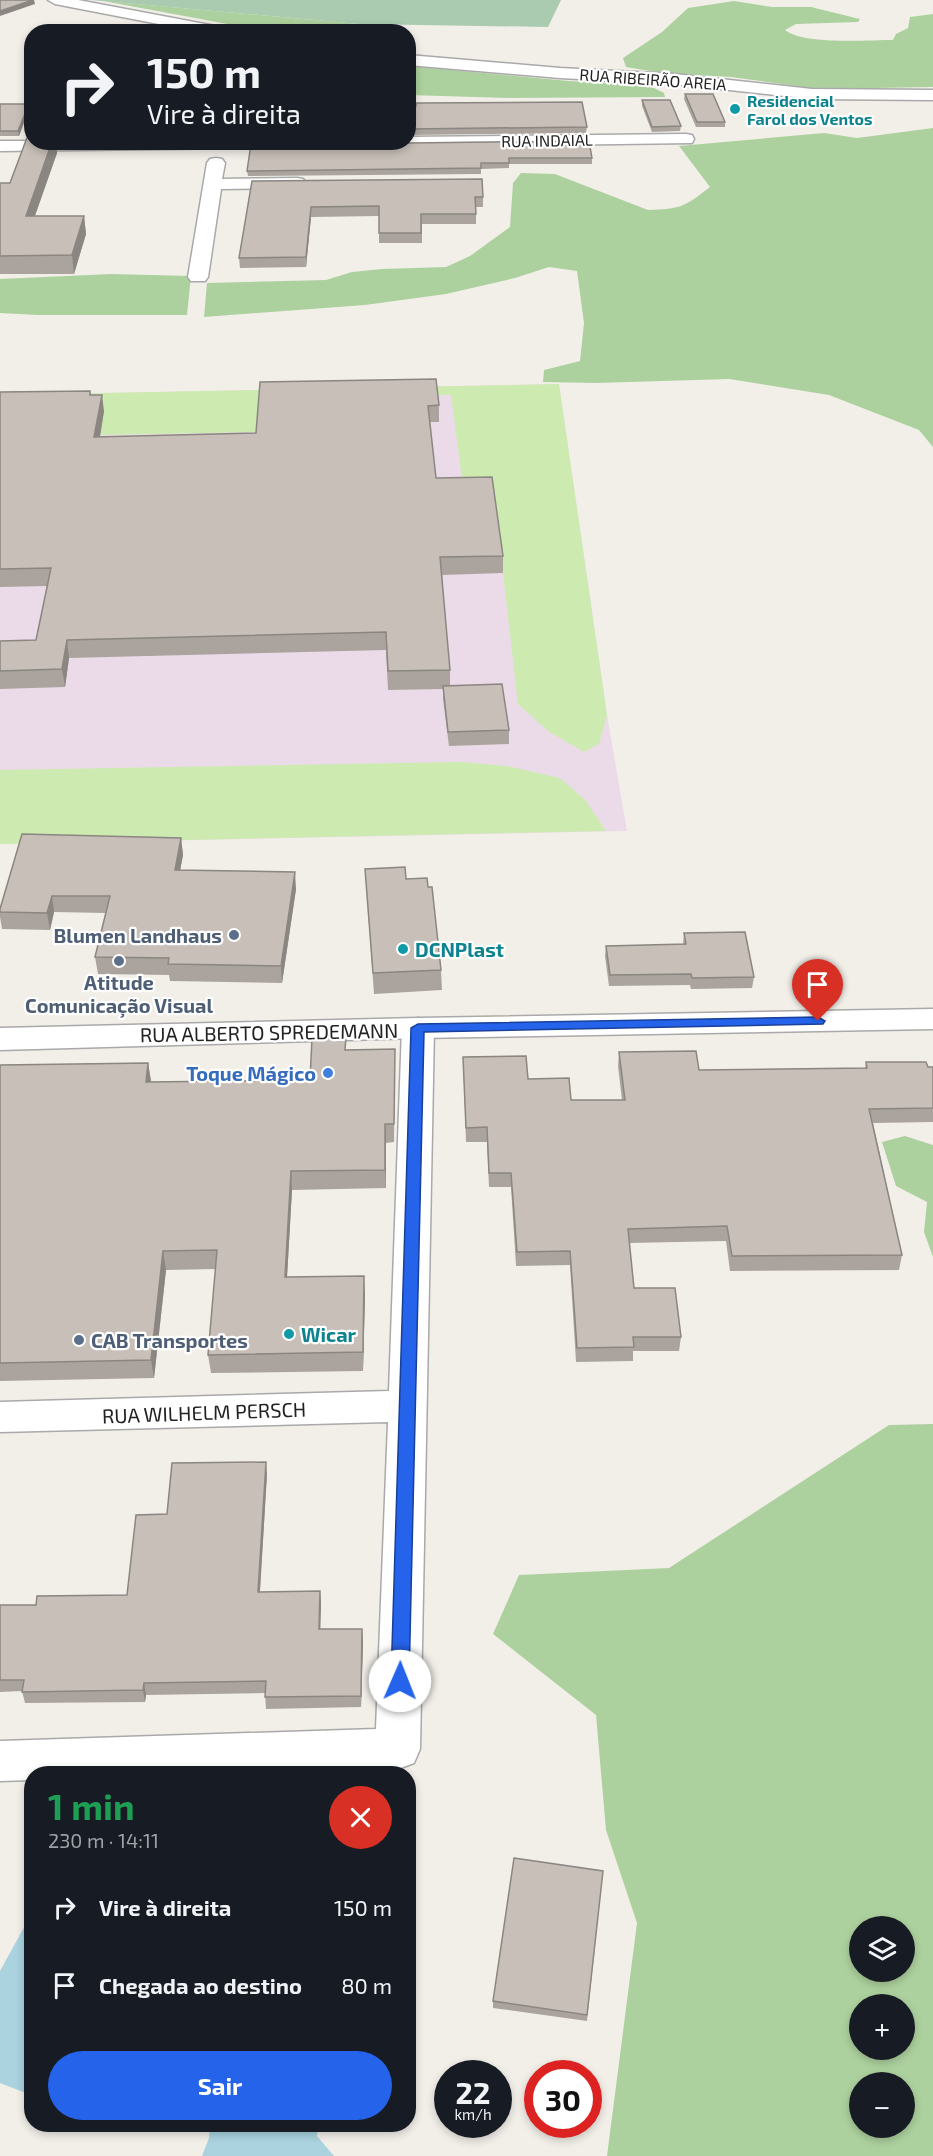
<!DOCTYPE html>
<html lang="pt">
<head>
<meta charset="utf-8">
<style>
  body { margin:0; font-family:"Exo 2",sans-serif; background:#20242c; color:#f1f3f6; height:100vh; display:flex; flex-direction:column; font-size:22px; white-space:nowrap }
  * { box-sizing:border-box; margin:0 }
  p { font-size:20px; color:#9ea1a6 }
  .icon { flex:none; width:33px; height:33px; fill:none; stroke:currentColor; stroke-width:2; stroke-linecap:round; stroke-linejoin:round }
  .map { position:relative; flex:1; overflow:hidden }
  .panel { position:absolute; left:24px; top:1766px; width:392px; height:366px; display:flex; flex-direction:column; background:#171b24; border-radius:24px; box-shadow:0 3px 9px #0003 }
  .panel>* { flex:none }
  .guide { position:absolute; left:24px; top:24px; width:392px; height:126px; border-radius:24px; box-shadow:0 3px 9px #0003; background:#171b24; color:#f1f3f6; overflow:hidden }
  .tools { position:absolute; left:849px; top:1916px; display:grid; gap:12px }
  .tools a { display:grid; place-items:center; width:66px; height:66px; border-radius:50%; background:#171b24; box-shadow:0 3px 9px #0003; font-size:30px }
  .speed { position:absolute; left:434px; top:2060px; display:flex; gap:12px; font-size:30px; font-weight:700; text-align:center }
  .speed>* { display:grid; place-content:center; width:78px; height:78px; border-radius:50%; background:#171b24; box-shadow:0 3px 9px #0003; line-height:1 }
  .speed small { font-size:15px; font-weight:400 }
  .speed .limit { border:9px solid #d22; background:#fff; color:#111 }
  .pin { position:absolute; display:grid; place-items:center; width:51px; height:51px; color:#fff; margin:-62px -26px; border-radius:50% 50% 50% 0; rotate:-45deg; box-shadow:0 0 6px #0007 }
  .pin .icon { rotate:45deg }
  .me { position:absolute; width:66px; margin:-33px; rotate:1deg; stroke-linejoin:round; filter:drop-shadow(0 0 4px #0008) }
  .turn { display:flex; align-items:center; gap:21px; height:126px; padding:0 24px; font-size:27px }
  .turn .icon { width:78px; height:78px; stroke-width:2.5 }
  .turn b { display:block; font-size:42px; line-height:51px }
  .round { display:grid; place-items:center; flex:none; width:63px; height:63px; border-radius:32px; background:#20242c }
  .headline { display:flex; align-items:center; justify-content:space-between; height:102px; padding:0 24px }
  h1 { font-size:36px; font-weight:700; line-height:45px; color:#1e9e55 }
  .primary-button { display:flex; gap:12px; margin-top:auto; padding:12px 24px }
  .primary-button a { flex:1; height:69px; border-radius:36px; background:#2563eb; color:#fff; font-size:24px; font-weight:700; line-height:69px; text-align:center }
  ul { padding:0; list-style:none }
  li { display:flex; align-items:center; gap:18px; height:78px; padding:0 24px }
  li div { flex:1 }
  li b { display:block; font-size:22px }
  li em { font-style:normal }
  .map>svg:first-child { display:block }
  .industrial { fill:#ebdbe8 }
  .grass { fill:#cdebb0 }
  .forest { fill:#add19e; fill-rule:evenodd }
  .cemetery { fill:#aacbaf }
  .water { fill:#aad3df }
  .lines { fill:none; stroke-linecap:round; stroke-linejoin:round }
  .minor-casing { stroke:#a9a9a9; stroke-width:3 }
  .tertiary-casing { stroke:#a9a9a9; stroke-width:3 }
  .minor { fill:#fff; fill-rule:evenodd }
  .tertiary { fill:#fff; fill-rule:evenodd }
  .wall { fill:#aba49e }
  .shaded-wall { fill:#8b8681 }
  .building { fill:#c7bfb8; stroke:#8b8681; stroke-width:1.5 }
  .route { fill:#2563eb; stroke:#184099; stroke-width:1.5 }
  .culture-dot { fill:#0f9aa8; stroke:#fff; stroke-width:2 }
  .service-dot { fill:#5c6f8a; stroke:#fff; stroke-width:2 }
  .shop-dot { fill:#3f7fe0; stroke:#fff; stroke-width:2 }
  .labels { text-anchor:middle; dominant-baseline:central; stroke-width:4.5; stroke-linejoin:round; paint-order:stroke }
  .far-street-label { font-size:16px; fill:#222; stroke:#fff }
  .far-culture-label { font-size:16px; font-weight:bold; fill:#0d838f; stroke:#fff; text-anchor:start }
  .service-label { font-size:20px; font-weight:bold; fill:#4e5e75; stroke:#fff; text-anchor:end }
  .culture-label { font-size:20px; font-weight:bold; fill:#0d838f; stroke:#fff; text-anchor:start }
  .street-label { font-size:20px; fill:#222; stroke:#fff }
  .shop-label { font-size:20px; font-weight:bold; fill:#366cbe; stroke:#fff; text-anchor:end }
</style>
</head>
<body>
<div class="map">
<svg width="933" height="2156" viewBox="0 0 933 2156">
  <rect width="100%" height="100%" fill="#f2efe9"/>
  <path class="industrial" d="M559,384L607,715L627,831L0,844V395Z"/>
  <g class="grass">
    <path d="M559,384L607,715L599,744L584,752L548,731L518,704L493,486H463L451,395H436L259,432L0,437V395Z"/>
    <path d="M460,762L507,766L560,778L586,801L606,831L0,844V770Z"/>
  </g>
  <g class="forest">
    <path d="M103,1L359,24L361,30L249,28Z"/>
    <path d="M734,1L772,7H811L860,19L858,22L796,24L785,30C803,45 868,40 893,40L896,34L908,28L910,17L933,14V87L818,89L731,77L662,73L626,67L623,58L662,32L688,8Z"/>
    <path d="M408,66L569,81L648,85L664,93L665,97L508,98L408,95Z"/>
    <path d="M933,128V447L919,430L829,395L729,379L596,383L543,382L544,370L580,361L584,323L577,271L549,267L515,278L446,294L365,305L204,317L207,283L326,280L352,272L382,269L446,267L470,256L510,227L513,183L521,173L555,174L648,210C681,209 684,207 710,187L679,146L824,133L857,138Z"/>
    <path d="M111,274L191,276L187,315H38L0,313V279Z"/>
    <path d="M905,1136L933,1145V1257L924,1232L927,1202L896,1186L882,1142Z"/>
    <path d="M933,1424V2156H607L637,1923L606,1830L596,1715L493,1634L519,1575L669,1568L889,1425ZM860,1926H904V1971H860ZM860,2004H904V2049H860ZM860,2082H904V2127H860Z"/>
  </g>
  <path class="cemetery" d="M91,0H561L548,27L359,24Z"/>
  <g class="water">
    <path d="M31,1919H32L31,2095L0,2083V1971L28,1920Z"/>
    <path d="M210,2124H319L317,2136L334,2156H202L209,2138Z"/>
  </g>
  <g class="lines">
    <defs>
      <g id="minor">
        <path d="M686,134L692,135L694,139L692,143L408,147L400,142H408V137Z"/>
        <path d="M0,141H32V142H327L319,147L0,151Z"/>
        <path d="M216,158L222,159L225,163L222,179L297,178L303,179L306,183L303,187L297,188L221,189L208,277L205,281H191L188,277L207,163L210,159Z"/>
        <path d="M418,1018L429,1021L434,1028L420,1749L414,1763L398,1769L276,1773H32V1780L0,1781V1741L376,1729L388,1422L0,1432V1402L389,1391L402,1028L407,1021Z"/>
      </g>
      <g id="tertiary">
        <path d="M48,0H78L226,28L233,32H200L55,4Z"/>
        <path d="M408,55L560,68L674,74L812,89L933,90V100L812,99L674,84L560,78L408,65Z"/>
        <path d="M933,1009V1029L418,1038L0,1050V1028L418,1018Z"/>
      </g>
    </defs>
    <use href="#minor" class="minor-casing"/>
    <use href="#tertiary" class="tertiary-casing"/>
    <use href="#minor" class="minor"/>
    <use href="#tertiary" class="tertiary"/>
  </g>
  <g class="wall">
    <path d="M685,94L725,122V127H696L684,99Z"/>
    <path d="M642,100L681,126L680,131L652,132L642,106Z"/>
    <path d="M0,104L29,109L19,136H0Z"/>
    <path d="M408,106L587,127L586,133L408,135Z"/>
    <path d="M32,142H56L57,153L35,216H84L86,234L74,274H0V183H10Z"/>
    <path d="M319,143H408L592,158V164H509V168L481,169V174L248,176L247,171Z"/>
    <path d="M252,181L483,197V207H476V224H422V243H379V216L311,217L306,267L240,268L239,258Z"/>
    <path d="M260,382L439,405V422H430L436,478L503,556V573L442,575L450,670V686L509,730V744L449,746L443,699V689L388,690L386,650L69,658L65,687L0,689V641L36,640L47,586L0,587V392L90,391L91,395L104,411L100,437L256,433Z"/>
    <path d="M181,838L183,855L180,870L296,889L282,983L170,981L169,975L98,974L95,957L106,913L54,912L50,930L2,929L0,917V909Z"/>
    <path d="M365,869L406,879L441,970L442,990L374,994Z"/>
    <path d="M684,933L754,977L752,988L691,989L690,985L609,986L605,956L606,946L683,944Z"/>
    <path d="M395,1049L394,1142L386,1143V1188L292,1190L287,1277L365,1294L363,1371L211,1373L208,1355L216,1269L166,1270L154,1378L0,1381V1065L148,1063L151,1082L310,1080L346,1050Z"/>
    <path d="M619,1052L699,1070L865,1068L866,1062L933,1067V1122L873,1123L902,1255L899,1270L730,1271L726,1241L629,1243L634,1288L681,1337L679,1351H633V1361L576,1362L570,1265L516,1266L511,1187H489L487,1142H466L463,1057L528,1079L571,1100H622L618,1066Z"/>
    <path d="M267,1474L260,1592L320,1591L321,1603L320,1629L363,1640L361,1707L266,1709L265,1693L146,1695L145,1702L25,1703L22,1691L0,1692V1605H36L127,1595L167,1514Z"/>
    <path d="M603,1871L587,2021L493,2008V2001Z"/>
  </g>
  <g class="shaded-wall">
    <path d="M33,0H34L35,4L0,16V11Z"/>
    <path d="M29,104V109L19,136L18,131Z"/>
    <path d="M52,142H56L57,153L28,235L26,216Z"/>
    <path d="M311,207V217L306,267V257Z"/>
    <path d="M84,216L86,234L74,274L72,255Z"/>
    <path d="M102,395L104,411L97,454L94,437Z"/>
    <path d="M67,640L69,658L65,687L62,669Z"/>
    <path d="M181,838L183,855L177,887L175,870Z"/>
    <path d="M295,872L296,889L282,983L281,966Z"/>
    <path d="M52,896L54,912L50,930L47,913Z"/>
    <path d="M148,1063L151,1081L148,1101L146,1082Z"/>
    <path d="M385,1124L386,1143V1188L385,1170Z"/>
    <path d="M291,1171L292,1190L286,1295L285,1277Z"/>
    <path d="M163,1251L166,1270L154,1378L151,1360Z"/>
    <path d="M364,1276L365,1294L363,1371V1352Z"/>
    <path d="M266,1462L267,1474L259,1604L258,1592Z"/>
    <path d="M320,1591L321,1603L320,1641L319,1629Z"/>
    <path d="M362,1629L363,1640L361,1707V1696Z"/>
    <path d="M144,1683L146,1695L145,1702L143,1690Z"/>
  </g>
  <g class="building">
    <path d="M0,0H33L0,11Z"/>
    <path d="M685,94H713L725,122H697Z"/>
    <path d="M642,100H670L681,126L652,127Z"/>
    <path d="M582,102L587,127L408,129V106H416V103Z"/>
    <path d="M0,104H29L18,131H0Z"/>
    <path d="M28,135H32V142H52L26,216H84L72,255L0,256V183H10Z"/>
    <path d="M589,141L592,158H509V163H481V168L247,171L251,144L319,143L320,142H406L408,143Z"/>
    <path d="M482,179L483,197H475L476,214H421V233H379V206L311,207L306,257L239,258L252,181Z"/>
    <path d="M436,379L439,405L428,406L436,478L492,477L503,556L440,557L450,670L388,671L386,632L67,640L62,669L0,671V641L36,640L51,568L0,569V392L90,391V395H102L94,437L256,433L260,382Z"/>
    <path d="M502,684L509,730L448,732L443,686Z"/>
    <path d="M22,834L181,838L175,870L295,872L281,966L168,964L169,958L95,957L110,896H52L47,913L0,912V909Z"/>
    <path d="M405,867L406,879L427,878L428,887H432L441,970L373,973L365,869Z"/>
    <path d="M745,932L754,977L692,978L691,974L610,975L606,946L686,944L684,933Z"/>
    <path d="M346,1037L345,1050L395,1049L394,1124H385V1170L291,1171L285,1277L364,1276L363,1352L208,1355L217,1250L163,1251L151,1360L0,1363V1065L148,1063L146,1082L310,1080L312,1038Z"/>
    <path d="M696,1051L699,1070L867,1068L866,1062H926L928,1067H933V1108L869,1109L902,1255L732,1256L727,1226L628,1229L634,1288H675L681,1337H633L634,1347L577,1348L570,1251L517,1252L511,1173H489L487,1127L466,1128L463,1057L526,1056L528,1079L569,1078L571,1100H625L619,1052Z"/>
    <path d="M266,1462L258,1592L320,1591L319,1629H362L361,1696L265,1697L266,1681L144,1683L143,1690L22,1692L24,1680H0V1605H36L37,1596L127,1595L136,1515L167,1514L172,1463Z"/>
    <path d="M514,1858L603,1871L587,2015L493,2001Z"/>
  </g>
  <path class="route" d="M818,1017L825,1021L823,1024L424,1032L409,1681L406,1686L400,1689L393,1686L391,1681L411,1028L418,1024Z"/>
  <g class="culture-dot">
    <circle cx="735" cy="109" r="6"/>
    <circle cx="403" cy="949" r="6"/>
    <circle cx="289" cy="1334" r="6"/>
  </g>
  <g class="service-dot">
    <circle cx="234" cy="935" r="6"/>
    <circle cx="119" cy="961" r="6"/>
    <circle cx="79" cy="1340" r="6"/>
  </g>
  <circle class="shop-dot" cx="328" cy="1073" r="6"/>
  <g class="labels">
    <g class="far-street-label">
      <text transform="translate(653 79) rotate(4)">RUA RIBEIRÃO AREIA</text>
      <text transform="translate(547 140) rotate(-1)">RUA INDAIAL</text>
    </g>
    <g class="far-culture-label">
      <text x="747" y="100">Residencial<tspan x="747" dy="18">Farol dos Ventos</tspan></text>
    </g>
    <g class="service-label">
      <text x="222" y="935">Blumen Landhaus</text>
      <text x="119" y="982" text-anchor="middle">Atitude<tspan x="119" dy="23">Comunicação Visual</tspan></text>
      <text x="91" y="1340" text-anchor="start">CAB Transportes</text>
    </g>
    <g class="culture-label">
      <text x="415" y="949">DCNPlast</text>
      <text x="301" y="1334">Wicar</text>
    </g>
    <g class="street-label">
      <text transform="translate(269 1032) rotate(-1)">RUA ALBERTO SPREDEMANN</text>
      <text transform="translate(204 1412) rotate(-2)">RUA WILHELM PERSCH</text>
    </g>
    <g class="shop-label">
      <text x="316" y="1073">Toque Mágico</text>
    </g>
  </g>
</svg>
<div class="tools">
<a><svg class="icon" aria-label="layers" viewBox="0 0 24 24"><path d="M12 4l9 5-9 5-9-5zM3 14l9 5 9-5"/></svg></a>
<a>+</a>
<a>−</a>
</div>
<div class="speed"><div>22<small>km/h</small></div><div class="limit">30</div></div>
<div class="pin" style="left:818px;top:1021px;background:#d93025"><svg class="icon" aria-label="arrive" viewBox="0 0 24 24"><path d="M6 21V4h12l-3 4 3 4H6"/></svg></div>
<svg class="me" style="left:400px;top:1681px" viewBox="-20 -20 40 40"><circle r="19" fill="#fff"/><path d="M0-13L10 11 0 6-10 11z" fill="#2563eb"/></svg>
<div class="guide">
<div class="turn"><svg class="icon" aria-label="right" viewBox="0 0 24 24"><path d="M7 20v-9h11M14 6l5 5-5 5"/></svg><div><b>150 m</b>Vire à direita</div></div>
</div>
<section class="panel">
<div class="headline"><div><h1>1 min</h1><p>230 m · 14:11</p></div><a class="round" style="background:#d93025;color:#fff"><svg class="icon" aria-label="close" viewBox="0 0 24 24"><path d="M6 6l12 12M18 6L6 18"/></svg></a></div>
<ul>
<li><svg class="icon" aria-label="right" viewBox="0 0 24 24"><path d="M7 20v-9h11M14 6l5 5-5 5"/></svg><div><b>Vire à direita</b></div><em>150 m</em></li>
<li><svg class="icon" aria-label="arrive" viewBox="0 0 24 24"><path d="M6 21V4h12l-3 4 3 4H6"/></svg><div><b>Chegada ao destino</b></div><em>80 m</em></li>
</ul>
<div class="primary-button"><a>Sair</a></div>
</section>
</div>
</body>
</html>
